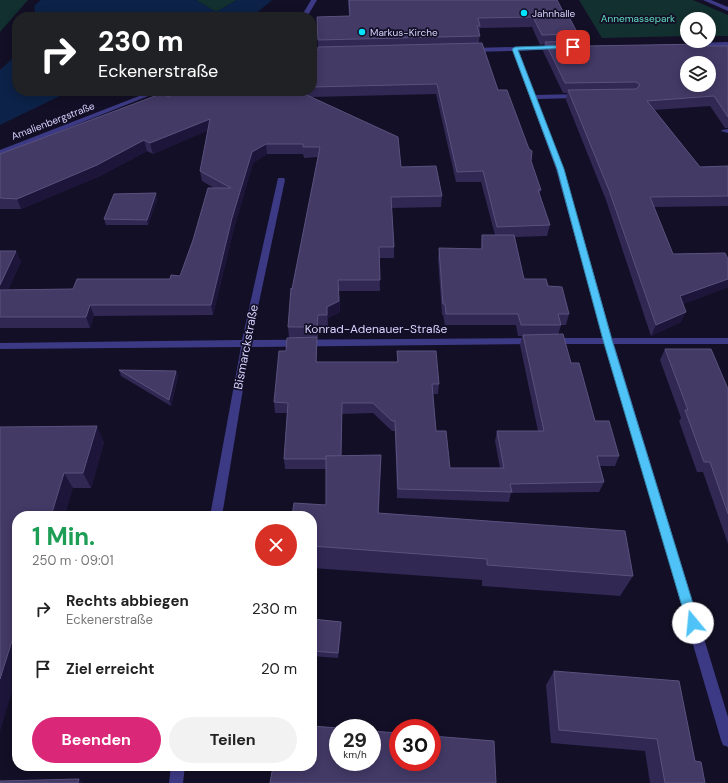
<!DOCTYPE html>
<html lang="de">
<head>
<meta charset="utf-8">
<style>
  body { margin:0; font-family:"DM Sans",sans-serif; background:#f2f2f2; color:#222; height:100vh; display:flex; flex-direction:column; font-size:15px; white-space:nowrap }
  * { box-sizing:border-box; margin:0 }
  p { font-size:13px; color:#767676 }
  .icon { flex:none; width:22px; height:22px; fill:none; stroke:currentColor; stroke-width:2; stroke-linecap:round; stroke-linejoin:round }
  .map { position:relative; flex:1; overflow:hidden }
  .sheet { position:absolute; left:12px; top:511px; width:305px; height:260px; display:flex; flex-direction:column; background:#fff; border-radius:16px; box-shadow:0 2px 10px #0003 }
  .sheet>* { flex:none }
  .banner { position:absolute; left:12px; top:12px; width:305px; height:84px; border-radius:16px; box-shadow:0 2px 10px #0003; background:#202124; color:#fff; overflow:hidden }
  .buttons { position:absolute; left:680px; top:12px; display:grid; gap:8px }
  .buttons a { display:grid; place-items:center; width:36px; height:36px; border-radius:50%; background:#fff; box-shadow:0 2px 10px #0003; font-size:20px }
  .speed { position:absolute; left:329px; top:719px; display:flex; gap:8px; font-size:20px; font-weight:700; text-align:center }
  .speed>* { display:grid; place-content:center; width:52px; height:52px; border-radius:50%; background:#fff; box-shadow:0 2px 10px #0003; line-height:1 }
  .speed small { font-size:10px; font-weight:400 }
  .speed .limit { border:6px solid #d22; background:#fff; color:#111 }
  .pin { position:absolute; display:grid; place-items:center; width:34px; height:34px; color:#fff; margin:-17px; border-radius:8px; box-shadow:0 2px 6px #0006 }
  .me { position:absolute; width:44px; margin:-22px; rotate:343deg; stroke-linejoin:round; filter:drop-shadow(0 0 3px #0008) }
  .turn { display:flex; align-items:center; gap:14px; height:84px; padding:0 20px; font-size:18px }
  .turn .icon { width:52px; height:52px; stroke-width:2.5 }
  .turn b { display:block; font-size:28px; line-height:34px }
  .round { display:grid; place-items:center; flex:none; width:42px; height:42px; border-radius:21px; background:#f2f2f2 }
  .head { display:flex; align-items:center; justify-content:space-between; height:68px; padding:0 20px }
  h1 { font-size:24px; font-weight:700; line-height:30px; color:#1e9e55 }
  .button { display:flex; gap:8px; margin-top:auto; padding:8px 20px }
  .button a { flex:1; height:46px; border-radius:24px; background:#db2777; color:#fff; font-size:16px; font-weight:700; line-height:46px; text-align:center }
  .button a+a { background:#f2f2f2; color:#222 }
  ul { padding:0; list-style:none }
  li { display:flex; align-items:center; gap:12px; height:60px; padding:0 20px }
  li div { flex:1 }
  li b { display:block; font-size:15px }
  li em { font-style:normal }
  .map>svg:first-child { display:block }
  .green { fill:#12302f }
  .water { fill:#0c2248 }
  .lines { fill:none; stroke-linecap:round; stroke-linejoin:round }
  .minor { fill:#3d3a85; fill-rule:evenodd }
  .wall { fill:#312854; fill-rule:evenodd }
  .shaded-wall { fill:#1d163a }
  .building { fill:#433a66; stroke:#5a527e; fill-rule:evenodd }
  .route { fill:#4fc3f7; stroke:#337fa1 }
  .poi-dot { fill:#00e5ff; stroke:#130f26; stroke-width:1.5 }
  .labels { text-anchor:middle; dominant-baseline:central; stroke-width:3.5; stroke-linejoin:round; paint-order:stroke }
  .far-poi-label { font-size:10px; fill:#d9d4ff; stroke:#130f26; text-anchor:start }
  .far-park-label { font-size:10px; fill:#5fe0c0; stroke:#130f26 }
  .far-street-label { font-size:10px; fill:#d9d4ff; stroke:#130f26 }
  .street-label { font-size:12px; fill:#d9d4ff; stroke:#130f26 }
</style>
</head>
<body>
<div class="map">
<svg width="728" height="783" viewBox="0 0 728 783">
  <rect width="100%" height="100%" fill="#130f26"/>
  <g class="green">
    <path d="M0,0H28L0,32Z"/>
    <path d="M196,0H237L216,12Z"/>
    <path d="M579,0H693L728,15V36H709V19H687V36L602,38Z"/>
  </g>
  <g class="water">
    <path d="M41,0H196L216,12L237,0H272L252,17H36L34,6Z"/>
    <path d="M17,54V91H70L0,125V70Z"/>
  </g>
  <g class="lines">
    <g class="minor">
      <path d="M311,0H317L307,17H301Z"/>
      <path d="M703,0H711L728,7V11Z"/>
      <path d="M728,42V46L692,47L689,45L692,43Z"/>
      <path d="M556,46L558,47V49L519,51L535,95L579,94L582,96L579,98L537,99L564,169L612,338H728V344H614L728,717V747L723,745L721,740L605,344H552L547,341L552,338H603L556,169L513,51L472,52L469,50L472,48Z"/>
      <path d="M152,91H161L0,155V150Z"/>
      <path d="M728,129V133L721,131L722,130Z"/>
      <path d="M278,178H284L285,180L251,340L534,338L539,341L534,344L250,347L222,516H210L241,347L0,349V343L242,340Z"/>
      <path d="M171,766H185L183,783H169Z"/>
    </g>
  </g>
  <g class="wall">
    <path d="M348,0H557L566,17L578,34L577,41L584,46H728V128H725L710,106L654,110L700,167L728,166V206L654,207L673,254L728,259V287L683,304L681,322L651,336L606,200L566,100L567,93H563L543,51L544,44L540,45L532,27L480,28L479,43L498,90L531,161L541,190L539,195L550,225L547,236L515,237L524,279L548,286L569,314L566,325H561L558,335L571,363L595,421L619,456L615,466H599L604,482L599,492L511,493L509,502L397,498L395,431H392L373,413L342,414L341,456L381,455L379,513L633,576L620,596L482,586V580L312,568V516L326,505V469H285L284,459L287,413H275L274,402L286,351L289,338L288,327L292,289L318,157L304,158L303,154H267L253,163L234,228L213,315L94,316L90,328H0V251L21,261L8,290L73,289L170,279L180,276L193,240L214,188L202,181L200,171L208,130L153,154L147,151L100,176L21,209H0V154L168,97L181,91H312V50H318L317,17L349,16ZM436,94L456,182H481L495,235H482L481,249L439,248L438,259L442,315H443L445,325H516L518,336H522L520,345L538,431H497L495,441L500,468H450L436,431L433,394H438L439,384L397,351V362H317V338H318V326H328V318L340,312L339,291H380L379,258H394V247L391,208L441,207L442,196L401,167L311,97Z"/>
    <path d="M157,199L148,225H106L104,219Z"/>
    <path d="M665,349L728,389V544L703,472H697L679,421L681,418L660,360Z"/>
    <path d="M119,370L176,371L178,376L171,406L121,376Z"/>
    <path d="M0,427L104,442L91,488H73Z"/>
    <path d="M312,619L341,622L342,626L338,658L312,656Z"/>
    <path d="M554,671L695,761L705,783H650L645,751L551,743L546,685Z"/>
  </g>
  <g class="shaded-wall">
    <path d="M210,119L212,129L153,154L150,143Z"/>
    <path d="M144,140L147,151L100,176L21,209L17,199Z"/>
    <path d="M266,144L267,154L253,163L234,228L213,315L211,305L232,218L252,152Z"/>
    <path d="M156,193L157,199L148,225L147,220Z"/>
    <path d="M16,251L21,261L3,301L0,294V285Z"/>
    <path d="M728,279V287L675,307L680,296Z"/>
    <path d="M339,301L340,312L328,318V326L327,307Z"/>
    <path d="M90,305L94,316L90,328L86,317Z"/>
    <path d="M686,312L681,322L651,336L656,325Z"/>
    <path d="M318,315V338L317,327Z"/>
    <path d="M317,337V348L316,372V362Z"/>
    <path d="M176,371L178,376L171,406L169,400Z"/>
    <path d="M342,403V414L341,469V459Z"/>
    <path d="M97,426L104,442L91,488L83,473Z"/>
    <path d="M381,455L380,479L377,535L378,513Z"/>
    <path d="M64,473L73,488L65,516H51Z"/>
    <path d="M341,622L342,626L338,658V653Z"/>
    <path d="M17,625V675L0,732V679Z"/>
    <path d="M79,779L83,783H78Z"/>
  </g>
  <g class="building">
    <path d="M349,0H557L566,17H569L578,34L542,35L533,17L478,18L480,26H477L480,36L318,40L317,17L350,16Z"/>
    <path d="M582,41L584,46L705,44L707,46H728V117L714,96L647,101L700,167L728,166V196L650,197L673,254L725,253L728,259V279L680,296L686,312L656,325L609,190L568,90L636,89L640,85L636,82L565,83L545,42ZM687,63H709V85H687Z"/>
    <path d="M482,43L498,90H507L529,149L532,151L531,161L541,190H538L550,225L497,227L483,171L457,172L437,84L312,87V50H318V47Z"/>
    <path d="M181,91H298L398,137L401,167L436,166L442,196L391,197L394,247H379L380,280H338L339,301L327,307V315H318L317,327H288L291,288L292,289L320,147H303V144H266L252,152L232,218L211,305H90L86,317H0V290L73,289L77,279H170L171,275L180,276L193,240L208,188H231L200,171L210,119L150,143L144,140L97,165L17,199L0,198V154L163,93L168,97Z"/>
    <path d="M156,193L147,220L104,219L114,194Z"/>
    <path d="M482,235H514L524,279H546L548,286L562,287L569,314H558L561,325H521L518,314H446L445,304H443L439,248L482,249Z"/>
    <path d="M0,251H16L0,285Z"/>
    <path d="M563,334L571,363H579L595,421H609L619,456H597L604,482L510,484L512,492L398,489L395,421H392L373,403H342L341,456H326V459H284L288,403L274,402L279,351H286L287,338L317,337L316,362H398L397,351H436L439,384H432L436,431H446L450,468H504L497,431H544L523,335Z"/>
    <path d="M665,349H711L728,389V514L710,462H704L685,410H688Z"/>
    <path d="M119,370L176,371L169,400Z"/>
    <path d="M97,426L83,473H64L51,516H17V625L0,679V427Z"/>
    <path d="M381,455L378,513L625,531L633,576L487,565V559L312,546V516H292L294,503L326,505V456Z"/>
    <path d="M312,619L341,622L338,653L312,651Z"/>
    <path d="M554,671L679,681L695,761L701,762L705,783H665L657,739L559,730Z"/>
    <path d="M312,726L338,728V762H372V731L398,733V762H432V736L494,741L496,783H270L273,766H312Z"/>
    <path d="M79,779L78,783H0V781Z"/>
  </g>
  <path class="route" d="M573,45L575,47V48L518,50L564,169L612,340L699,623L697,627L693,629L689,627L687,623L603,340L557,169L512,49L515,47Z"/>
  <g class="poi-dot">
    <circle cx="524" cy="13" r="4"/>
    <circle cx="362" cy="32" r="4"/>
  </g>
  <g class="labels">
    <g class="far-poi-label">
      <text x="532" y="13">Jahnhalle</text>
      <text x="370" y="32">Markus-Kirche</text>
    </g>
    <g class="far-park-label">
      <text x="638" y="18">Annemassepark</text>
    </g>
    <g class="far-street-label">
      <text transform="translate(53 121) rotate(-21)">Amalienbergstraße</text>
    </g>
    <g class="street-label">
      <text x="376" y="329">Konrad-Adenauer-Straße</text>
      <text transform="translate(246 347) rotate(-79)">Bismarckstraße</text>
    </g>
  </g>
</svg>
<div class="buttons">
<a><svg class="icon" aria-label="search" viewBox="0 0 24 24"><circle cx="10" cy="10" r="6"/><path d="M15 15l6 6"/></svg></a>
<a><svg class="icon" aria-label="layers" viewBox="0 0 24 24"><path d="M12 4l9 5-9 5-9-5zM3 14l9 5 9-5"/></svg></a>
</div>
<div class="speed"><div>29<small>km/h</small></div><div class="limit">30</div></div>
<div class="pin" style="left:573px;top:47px;background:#d93025"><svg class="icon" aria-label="arrive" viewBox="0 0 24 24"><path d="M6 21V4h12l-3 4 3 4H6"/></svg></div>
<svg class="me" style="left:693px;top:623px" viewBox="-20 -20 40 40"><circle r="19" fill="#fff"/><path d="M0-13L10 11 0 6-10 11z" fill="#4fc3f7"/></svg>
<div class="banner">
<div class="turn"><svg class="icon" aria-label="right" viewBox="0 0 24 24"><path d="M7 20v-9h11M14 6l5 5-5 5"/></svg><div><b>230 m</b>Eckenerstraße</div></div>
</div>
<section class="sheet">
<div class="head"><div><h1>1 Min.</h1><p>250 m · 09:01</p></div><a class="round" style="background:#d93025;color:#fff"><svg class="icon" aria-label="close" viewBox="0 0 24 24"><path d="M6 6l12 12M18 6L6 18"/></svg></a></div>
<ul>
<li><svg class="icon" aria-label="right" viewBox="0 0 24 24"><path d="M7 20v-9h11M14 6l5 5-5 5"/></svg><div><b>Rechts abbiegen</b><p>Eckenerstraße</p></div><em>230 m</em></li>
<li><svg class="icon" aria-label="arrive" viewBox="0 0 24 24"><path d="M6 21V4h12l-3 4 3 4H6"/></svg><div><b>Ziel erreicht</b></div><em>20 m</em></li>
</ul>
<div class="button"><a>Beenden</a><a>Teilen</a></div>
</section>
</div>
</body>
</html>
